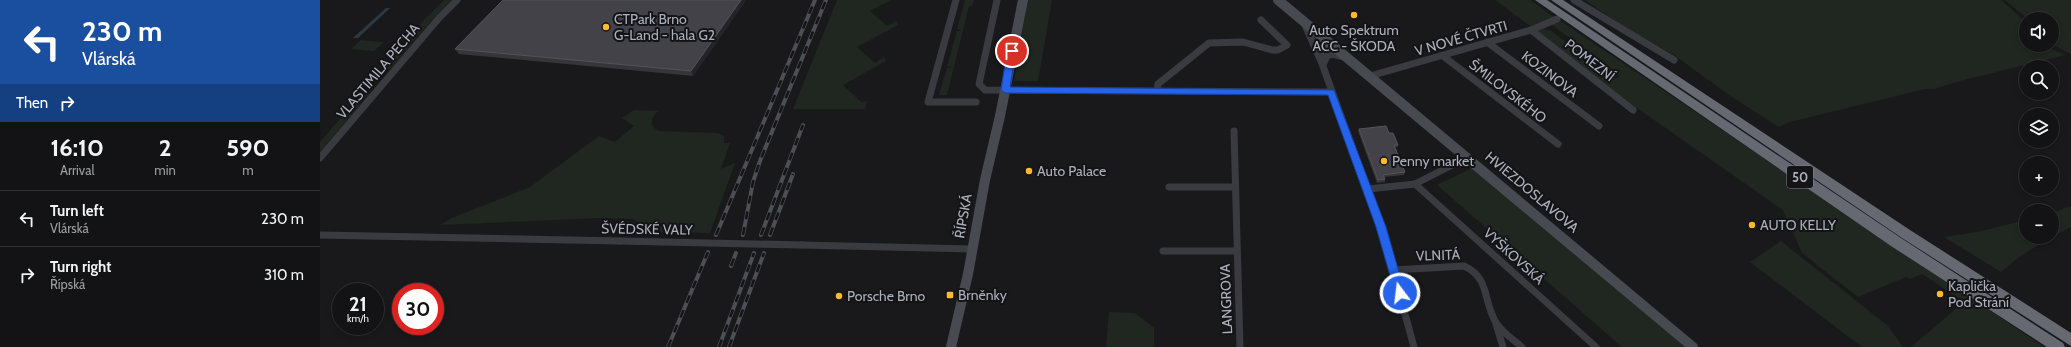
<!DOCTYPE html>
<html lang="en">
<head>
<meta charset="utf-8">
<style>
  body { margin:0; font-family:Cabin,sans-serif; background:#202022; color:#f1f3f6; height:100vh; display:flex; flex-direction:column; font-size:15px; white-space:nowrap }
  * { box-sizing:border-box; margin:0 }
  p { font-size:13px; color:#9d9ea0 }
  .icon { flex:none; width:22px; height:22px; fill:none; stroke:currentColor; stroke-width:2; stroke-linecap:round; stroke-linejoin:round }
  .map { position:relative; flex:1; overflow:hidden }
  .drawer { display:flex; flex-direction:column; background:#131315; width:320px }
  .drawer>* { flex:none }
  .guide { background:#1a4fa0; color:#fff; overflow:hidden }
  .buttons { position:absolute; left:1699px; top:12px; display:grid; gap:8px }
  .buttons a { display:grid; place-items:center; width:40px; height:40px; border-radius:50%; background:#131315; box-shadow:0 2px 6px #0003,0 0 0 1px #323234; font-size:20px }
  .speed { position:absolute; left:12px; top:283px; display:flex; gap:8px; font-size:20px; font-weight:700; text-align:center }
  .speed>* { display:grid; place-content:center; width:52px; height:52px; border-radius:50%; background:#131315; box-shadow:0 2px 6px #0003,0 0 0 1px #323234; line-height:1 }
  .speed small { font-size:10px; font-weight:400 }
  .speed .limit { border:6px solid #d22; background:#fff; color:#111 }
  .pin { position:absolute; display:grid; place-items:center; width:34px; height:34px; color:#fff; margin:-17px; border:2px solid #fff; border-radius:50%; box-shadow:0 1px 4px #0007 }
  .me { position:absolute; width:44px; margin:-22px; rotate:345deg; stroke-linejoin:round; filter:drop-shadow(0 0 3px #0008) }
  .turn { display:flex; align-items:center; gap:14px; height:84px; padding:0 16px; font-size:18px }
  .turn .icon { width:52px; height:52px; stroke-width:2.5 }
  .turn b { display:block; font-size:28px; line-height:34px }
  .then { display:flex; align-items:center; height:38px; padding:0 16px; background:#0003; gap:8px; font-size:15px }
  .eta { display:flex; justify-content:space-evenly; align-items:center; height:68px; text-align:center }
  .eta b { font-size:24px; font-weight:700; line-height:28px }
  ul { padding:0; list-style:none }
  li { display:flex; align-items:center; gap:12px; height:56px; padding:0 16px; border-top:1px solid #323234 }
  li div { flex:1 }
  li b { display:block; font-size:15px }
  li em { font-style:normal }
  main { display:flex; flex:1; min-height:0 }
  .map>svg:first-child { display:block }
  .green { fill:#1f2720 }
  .water { fill:#2e3841 }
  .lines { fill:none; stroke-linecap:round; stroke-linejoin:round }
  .street { stroke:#3a3b41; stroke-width:7 }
  .secondary { stroke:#484a51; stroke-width:10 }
  .highway { fill:#666972; fill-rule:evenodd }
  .rail-casing { stroke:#4d4f56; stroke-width:4 }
  .rail { stroke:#141417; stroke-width:2.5; stroke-dasharray:8; stroke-linecap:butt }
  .street-bridge { stroke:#3a3b41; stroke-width:7 }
  .wall { fill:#35353a }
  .shaded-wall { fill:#242428 }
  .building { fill:#424248; stroke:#52545a }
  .route { fill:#2563eb; stroke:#184099 }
  .poi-dot { fill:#feba2f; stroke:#141417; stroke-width:1.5 }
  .labels { text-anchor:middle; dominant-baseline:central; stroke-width:4; stroke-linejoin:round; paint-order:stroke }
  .shield { fill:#141417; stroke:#7e818a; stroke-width:1 }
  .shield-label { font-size:13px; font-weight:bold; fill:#abb0bc }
  .poi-label { font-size:14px; fill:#abb0bc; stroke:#141417; text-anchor:start }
  .street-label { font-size:14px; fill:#abb0bc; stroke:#141417 }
</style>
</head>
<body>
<main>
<section class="drawer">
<div class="guide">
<div class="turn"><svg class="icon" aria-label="left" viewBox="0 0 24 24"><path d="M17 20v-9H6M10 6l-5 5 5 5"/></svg><div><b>230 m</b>Vlárská</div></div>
<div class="then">Then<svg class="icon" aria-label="right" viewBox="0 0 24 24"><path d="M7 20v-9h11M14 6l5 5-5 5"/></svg></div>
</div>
<div class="eta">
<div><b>16:10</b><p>Arrival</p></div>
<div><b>2</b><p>min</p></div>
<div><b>590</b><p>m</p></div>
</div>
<ul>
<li><svg class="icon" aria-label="left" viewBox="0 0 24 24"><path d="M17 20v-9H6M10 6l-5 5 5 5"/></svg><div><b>Turn left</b><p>Vlárská</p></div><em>230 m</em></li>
<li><svg class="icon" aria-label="right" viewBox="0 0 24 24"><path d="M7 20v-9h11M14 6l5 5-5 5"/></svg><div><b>Turn right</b><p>Řípská</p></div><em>310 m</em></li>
</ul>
</section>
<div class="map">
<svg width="1751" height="347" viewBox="0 0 1751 347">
  <rect width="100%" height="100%" fill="#19191c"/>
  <g class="green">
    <path d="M124,0H131L109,23L71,68L57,75L103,21Z"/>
    <path d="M517,0H571L550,11L567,26L576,21L578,25L537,47L555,63L564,57L566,61L523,85L541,102L547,101L545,109H473Z"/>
    <path d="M645,0H654L652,6H649L627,95H619L627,68L633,67L627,66L637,31H642L637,29Z"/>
    <path d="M708,0H732L718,81H694L699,55H701V51H698Z"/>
    <path d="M1175,0H1210L1234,17L1210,26Z"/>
    <path d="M1265,0H1681L1706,22V45H1723L1745,55L1636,82L1614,89H1605L1470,122L1459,127L1409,95L1354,55L1303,26Z"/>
    <path d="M1685,0H1751V54L1732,44V19H1708Z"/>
    <path d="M1239,20L1724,347H1591L1644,302L1602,274L1590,279L1586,277L1538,297L1482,253L1463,210L1317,108L1314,109L1215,30L1224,29L1231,31L1295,78L1300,77L1231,24Z"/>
    <path d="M41,40L61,42H64L54,51L31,49Z"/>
    <path d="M48,86L50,89L49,94L0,152V142Z"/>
    <path d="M314,110L338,111C331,118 328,126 339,131L398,133L404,136V143H410L401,169L415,163L390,233L321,232L326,226L313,219L278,218L120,225L132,218L210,187L279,136L295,142L314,126L302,118Z"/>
    <path d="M1152,168L1367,347H1302L1117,185Z"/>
    <path d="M1751,206V227L1732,237V213Z"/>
    <path d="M1706,220V237H1731L1698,258L1681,272L1624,237L1657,232Z"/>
    <path d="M1461,241L1568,326L1583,347H1542L1430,262Z"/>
    <path d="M789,312L815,313L834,328V347H786Z"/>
  </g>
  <path class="water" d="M66,8H70L38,38H33Z"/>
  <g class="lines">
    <g class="street">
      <path d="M636,0L608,102H656"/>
      <path d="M677,0L659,84L665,90L1011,92"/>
      <path d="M1254,0L1354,60"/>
      <path d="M985,25L1000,59"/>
      <path d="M1211,30L1313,110"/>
      <path d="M1008,42L1002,48L1000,58L1061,227L1094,347"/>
      <path d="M1167,42L1279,126"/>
      <path d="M1123,56L1238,144"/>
      <path d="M1003,65L1007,56L1012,54L1024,57"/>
      <path d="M1050,76L1211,30L1237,19"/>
      <path d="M837,91L838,84L889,43L923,42L952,50H958L967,45L941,20"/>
      <path d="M914,131L920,347"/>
      <path d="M0,158L119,18L137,0"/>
      <path d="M1095,184L1276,347"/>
      <path d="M849,187H915"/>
      <path d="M1048,189L1095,184L1148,157"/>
      <path d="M0,235L299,241"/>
      <path d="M482,245L652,249"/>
      <path d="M843,251H917"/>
      <path d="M1074,270L1144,266C1170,278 1163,300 1175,321C1181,332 1193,339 1202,347"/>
      <path d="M1176,324L1183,347"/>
    </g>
    <g class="secondary">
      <path d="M958,0L1373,347"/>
      <path d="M631,347L648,274L665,180L680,116L703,0"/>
    </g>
    <g class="highway">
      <path d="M1215,0H1227L1581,238L1743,343L1745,347H1727L1571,246Z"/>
      <path d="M1231,0H1243L1590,230L1751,333V346L1582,238Z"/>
    </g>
    <defs>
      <g id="rail">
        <path d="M396,235L495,0"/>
        <path d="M423,235L433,182L440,161L506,0"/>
        <path d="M441,235L483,125"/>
        <path d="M450,235L473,174"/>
        <path d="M411,266L416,253"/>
        <path d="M348,347L388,252"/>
        <path d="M399,347L434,253"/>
        <path d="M409,347L444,253"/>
      </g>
    </defs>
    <use href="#rail" class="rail-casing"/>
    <use href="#rail" class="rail"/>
    <path class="street-bridge" d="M299,241L482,245"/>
  </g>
  <g class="wall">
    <path d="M183,0H426L373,76L139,54L135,49Z"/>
    <path d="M1039,129L1069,133L1078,145V147H1075L1085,172L1084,175L1064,177L1065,179V182L1057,183L1038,131Z"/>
  </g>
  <path class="shaded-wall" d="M421,0H426L373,76L371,71Z"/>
  <g class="building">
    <path d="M183,0H421L371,71L135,49Z"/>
    <path d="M1066,126L1069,133H1073L1078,145H1074L1085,172L1063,175L1065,179L1058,180L1039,129Z"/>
  </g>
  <path class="route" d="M692,48L696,51L690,87L1014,90L1066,227L1085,293L1084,296H1077L1075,293L1056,227L1008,95L685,93L681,90L687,51Z"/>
  <g class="poi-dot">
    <circle cx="1034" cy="15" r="4"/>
    <circle cx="286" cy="27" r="4"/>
    <circle cx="1064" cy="161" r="4"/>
    <circle cx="709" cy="171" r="4"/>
    <circle cx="1432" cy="225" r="4"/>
    <circle cx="1620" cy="294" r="4"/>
    <rect x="626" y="291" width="8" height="8" rx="2"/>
    <circle cx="519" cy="296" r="4"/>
  </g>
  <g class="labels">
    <rect class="shield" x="1467" y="166" width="26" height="22" rx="3"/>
    <g class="shield-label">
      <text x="1480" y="177">50</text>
    </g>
    <g class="poi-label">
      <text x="294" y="19">CTPark Brno<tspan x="294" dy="16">G-Land - hala G2</tspan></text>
      <text x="1034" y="30" text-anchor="middle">Auto Spektrum<tspan x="1034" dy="16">ACC - ŠKODA</tspan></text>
      <text x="1072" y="161">Penny market</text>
      <text x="717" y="171">Auto Palace</text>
      <text x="1440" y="225">AUTO KELLY</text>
      <text x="1628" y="286">Kaplička<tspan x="1628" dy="16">Pod Strání</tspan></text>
      <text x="638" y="295">Brněnky</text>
      <text x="527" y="296">Porsche Brno</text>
    </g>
    <g class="street-label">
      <text transform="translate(1141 38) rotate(-16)">V NOVÉ ČTVRTI</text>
      <text transform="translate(1270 60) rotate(38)">POMEZNÍ</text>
      <text transform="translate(58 71) rotate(-50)">VLASTIMILA PECHA</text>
      <text transform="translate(1230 74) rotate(37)">KOZINOVA</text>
      <text transform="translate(1188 91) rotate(38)">ŠMILOVSKÉHO</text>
      <text transform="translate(1212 192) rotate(40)">HVIEZDOSLAVOVA</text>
      <text transform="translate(643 216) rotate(-80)">ŘÍPSKÁ</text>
      <text transform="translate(327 229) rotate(1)">ŠVÉDSKÉ VALY</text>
      <text transform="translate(1118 255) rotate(-2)">VLNITÁ</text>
      <text transform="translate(1194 256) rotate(42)">VYŠKOVSKÁ</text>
      <text transform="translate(906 299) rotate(-92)">LANGROVA</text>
    </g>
  </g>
</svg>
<div class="buttons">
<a><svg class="icon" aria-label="sound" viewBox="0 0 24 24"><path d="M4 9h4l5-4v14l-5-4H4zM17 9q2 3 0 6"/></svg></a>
<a><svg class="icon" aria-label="search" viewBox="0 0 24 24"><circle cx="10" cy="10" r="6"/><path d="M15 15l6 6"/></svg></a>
<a><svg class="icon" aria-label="layers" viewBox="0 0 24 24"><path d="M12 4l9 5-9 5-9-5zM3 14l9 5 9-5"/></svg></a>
<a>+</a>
<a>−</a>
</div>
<div class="speed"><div>21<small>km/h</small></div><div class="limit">30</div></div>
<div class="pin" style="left:692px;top:51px;background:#d93025"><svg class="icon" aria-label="arrive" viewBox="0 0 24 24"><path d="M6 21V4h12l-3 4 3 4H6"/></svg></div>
<svg class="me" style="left:1080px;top:293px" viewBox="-20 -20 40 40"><circle r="17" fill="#2563eb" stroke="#fff" stroke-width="3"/><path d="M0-11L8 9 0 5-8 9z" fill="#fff"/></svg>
</div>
</main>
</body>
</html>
